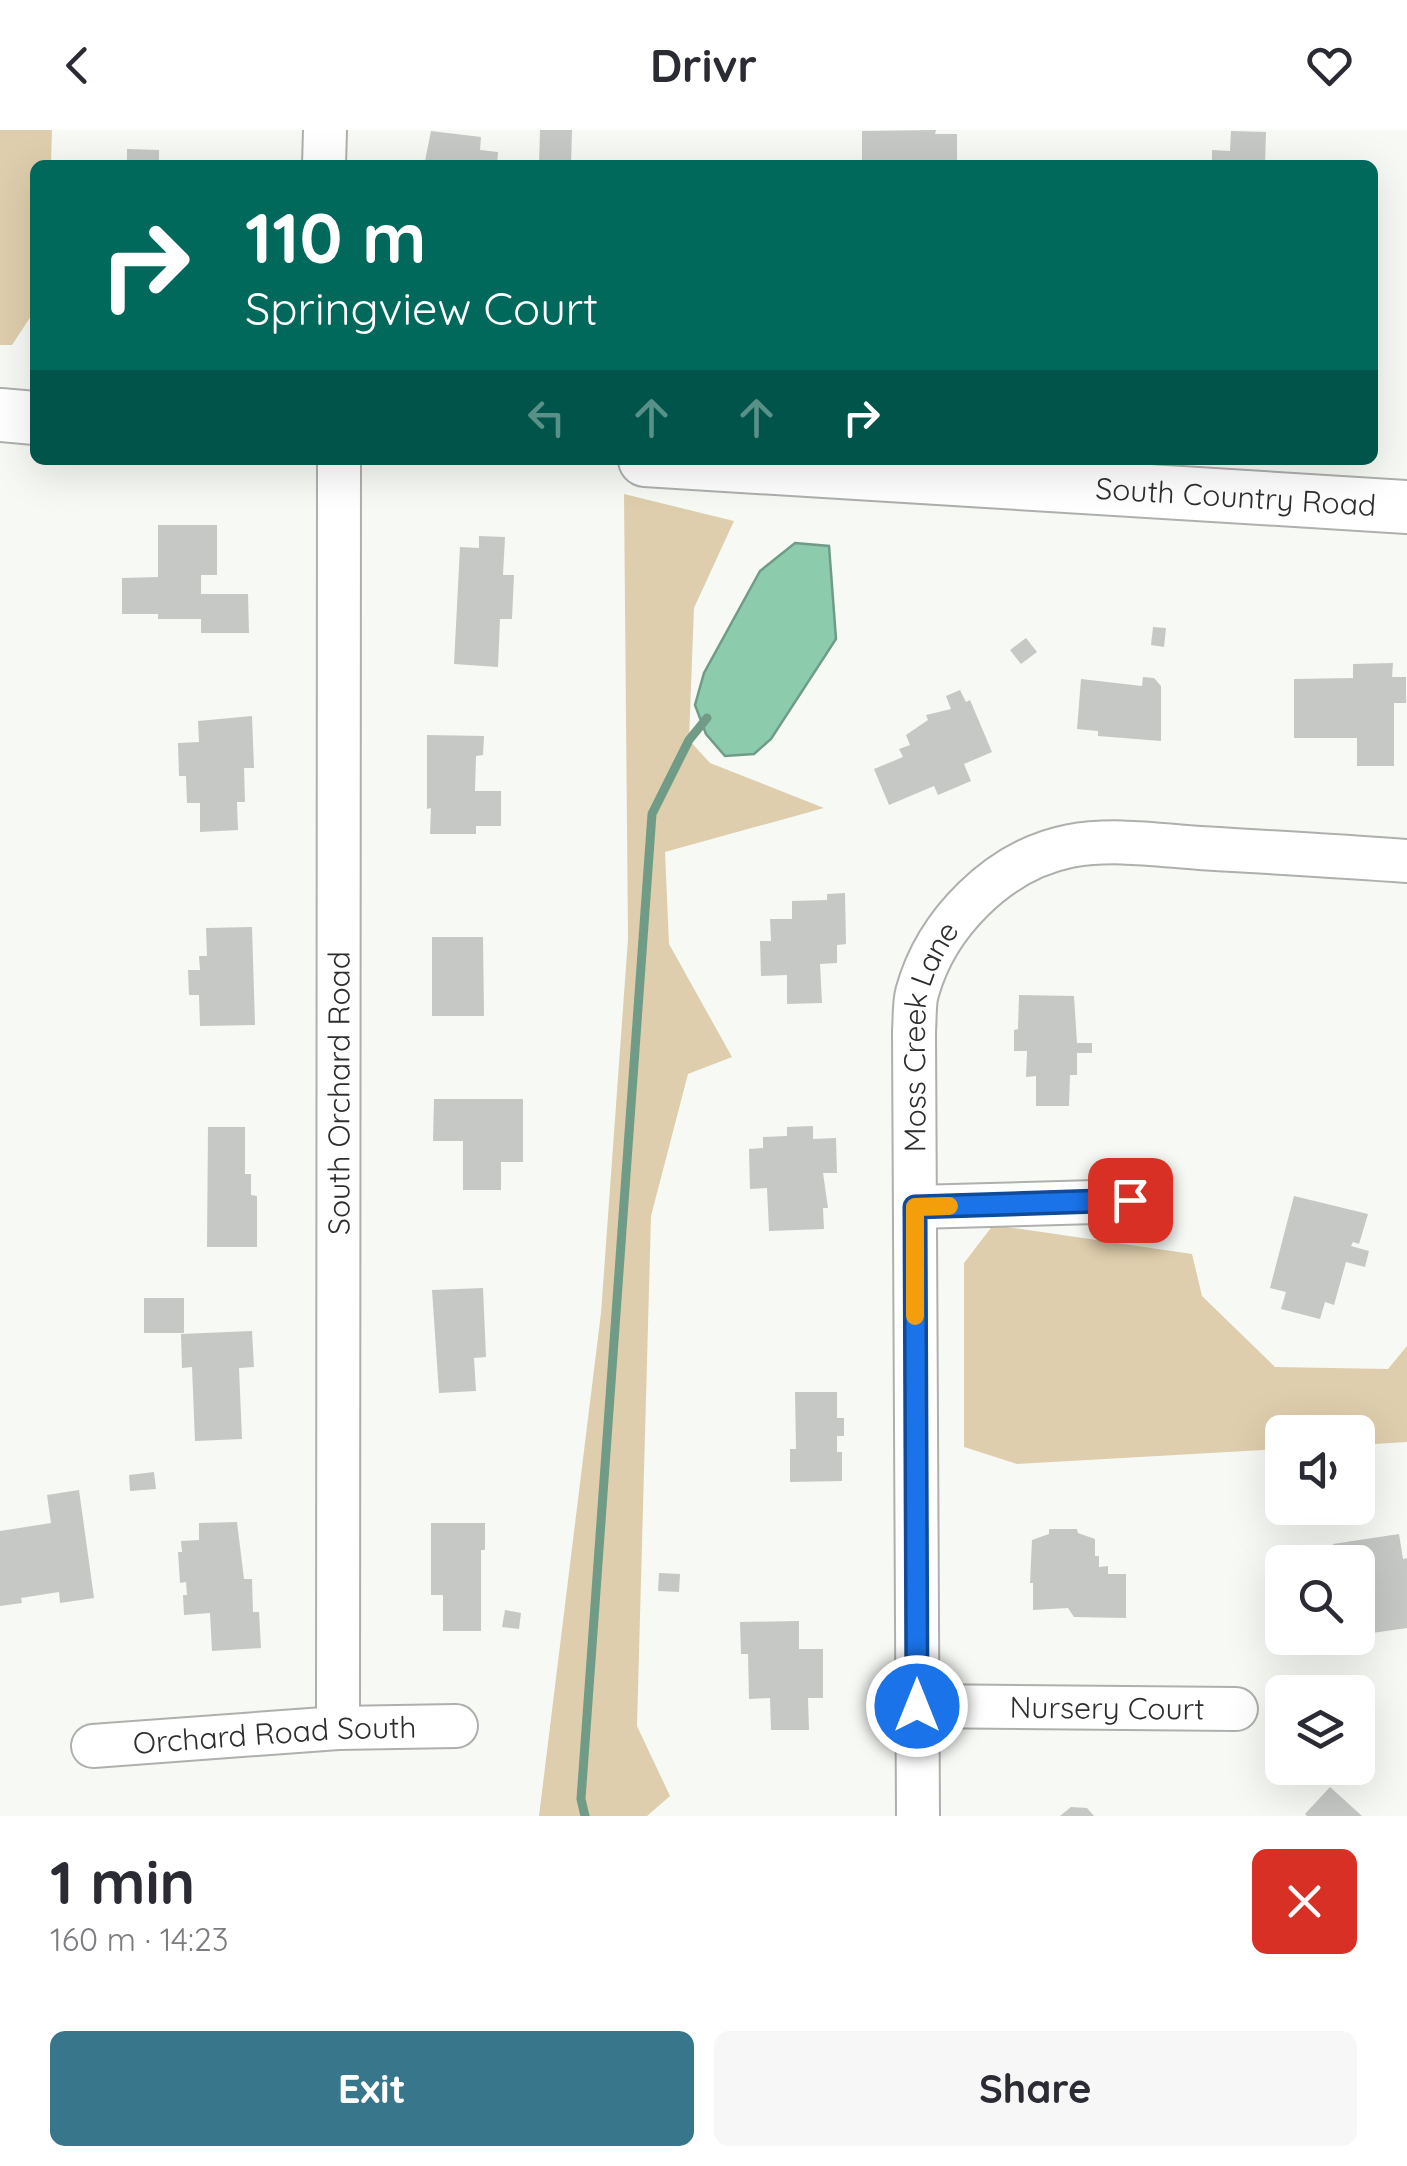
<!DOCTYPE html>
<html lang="en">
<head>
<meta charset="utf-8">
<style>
  body { margin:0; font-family:Quicksand,sans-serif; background:#f7f7f7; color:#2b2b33; height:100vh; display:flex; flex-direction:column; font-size:38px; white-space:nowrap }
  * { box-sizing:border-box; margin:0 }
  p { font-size:32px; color:#7c7c81 }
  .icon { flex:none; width:55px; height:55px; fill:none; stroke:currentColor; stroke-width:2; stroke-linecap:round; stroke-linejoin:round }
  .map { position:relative; height:1686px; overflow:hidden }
  .drawer { display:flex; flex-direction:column; background:#fff; flex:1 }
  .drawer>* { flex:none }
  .guide { position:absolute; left:30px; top:30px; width:1348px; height:305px; border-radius:15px; box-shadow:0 10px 40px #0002; background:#00695c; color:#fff; overflow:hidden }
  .buttons { position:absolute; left:1265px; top:1285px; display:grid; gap:20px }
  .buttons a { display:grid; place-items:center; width:110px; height:110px; border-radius:15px; background:#fff; box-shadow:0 10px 40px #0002; font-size:50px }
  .pin { position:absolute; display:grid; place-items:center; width:85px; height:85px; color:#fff; margin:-42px; border-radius:20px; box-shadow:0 5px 15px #0006 }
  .me { position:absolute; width:110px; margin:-55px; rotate:0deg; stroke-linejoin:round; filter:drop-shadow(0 0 8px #0008) }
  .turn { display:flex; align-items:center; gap:35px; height:210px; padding:0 50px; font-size:45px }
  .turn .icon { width:130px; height:130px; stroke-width:2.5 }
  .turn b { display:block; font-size:70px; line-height:85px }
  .lanes { display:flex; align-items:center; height:95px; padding:0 50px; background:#0003; justify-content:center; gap:50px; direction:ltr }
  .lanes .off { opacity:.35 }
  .round { display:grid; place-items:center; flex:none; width:105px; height:105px; border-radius:15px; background:#f7f7f7 }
  .summary { display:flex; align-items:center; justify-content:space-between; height:170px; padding:0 50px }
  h1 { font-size:60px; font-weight:700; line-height:75px }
  .button { display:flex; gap:20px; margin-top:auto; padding:20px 50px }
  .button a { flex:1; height:115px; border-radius:15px; background:#38768b; color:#fff; font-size:40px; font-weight:700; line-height:115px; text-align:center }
  .button a+a { background:#f7f7f7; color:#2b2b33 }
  header { display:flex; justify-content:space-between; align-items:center; height:130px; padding:0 50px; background:#fff; font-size:45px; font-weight:700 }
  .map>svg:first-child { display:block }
  .green { fill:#dfcead }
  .water { fill:#8dcbad; stroke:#709c87; stroke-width:2.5 }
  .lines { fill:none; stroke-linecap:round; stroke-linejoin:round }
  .stream { stroke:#709c87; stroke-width:9 }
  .building { fill:#c6c8c6 }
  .minor-casing { stroke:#afb0ad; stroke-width:46 }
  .major-casing { stroke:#afb0ad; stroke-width:56 }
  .minor { stroke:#fff; stroke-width:42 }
  .major { stroke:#fff; stroke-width:52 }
  .route-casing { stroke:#114b97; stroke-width:25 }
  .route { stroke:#1a73e8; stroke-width:18 }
  .slow { stroke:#f59e0b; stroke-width:18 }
  .labels { text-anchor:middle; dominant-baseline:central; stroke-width:9; stroke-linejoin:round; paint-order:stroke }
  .street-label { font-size:30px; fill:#2d2e2d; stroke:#fff }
</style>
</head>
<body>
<header><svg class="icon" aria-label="back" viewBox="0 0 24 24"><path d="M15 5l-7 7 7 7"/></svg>Drivr<svg class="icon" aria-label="heart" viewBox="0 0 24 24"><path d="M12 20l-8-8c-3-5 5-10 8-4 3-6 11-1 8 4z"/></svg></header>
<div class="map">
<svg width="1407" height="1686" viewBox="0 0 1407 1686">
  <rect width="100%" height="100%" fill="#f7f9f5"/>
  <g class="green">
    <path d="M0,0H52L51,35H35V180L12,215H0Z"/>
    <path d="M624,364L734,391L694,478L689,610L710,633L824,678L665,722L669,814L732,927L688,944L651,1086L637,1596L670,1666L647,1686H539L601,1183L628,809Z"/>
    <path d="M993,1095L1192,1124L1202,1166L1275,1237L1388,1239L1407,1216V1312L1358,1315V1302H1282V1319L1017,1334L964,1317V1133Z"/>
  </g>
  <path class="water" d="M795,413L829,416L836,509L771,609L754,624L725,626L706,604L695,575L704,543L760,441Z"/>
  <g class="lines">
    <path class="stream" d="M585,1686L581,1669L652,684L689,610L707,588"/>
  </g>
  <g class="building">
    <path d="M540,0H572L571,35H539Z"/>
    <path d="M936,0L935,4H957V35H862V1Z"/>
    <path d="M431,1L481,7L480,20L498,22L497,35H430V32L425,31Z"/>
    <path d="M1231,1L1266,2L1265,35H1212V20L1230,21Z"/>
    <path d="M127,19L159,20V35H127Z"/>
    <path d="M158,395H217V445H201V464H248L249,503H201V489H158V484H122V448L158,447Z"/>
    <path d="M479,406L505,407L503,445H514L512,489H500L498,537L454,534L460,417L479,418Z"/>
    <path d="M1153,497L1166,498L1164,517L1151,515Z"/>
    <path d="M1026,508L1037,522L1021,534L1010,520Z"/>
    <path d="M1393,533L1392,547H1406V573H1394V636H1357V608H1294V549L1353,548V534Z"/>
    <path d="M1143,547L1154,548L1161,556V611L1098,606V601L1077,599L1081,549L1142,556Z"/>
    <path d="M960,560L966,572L970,570L992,622L964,634L971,651L938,665L934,656L889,675L874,639L903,627L899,619L910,615L906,605L928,590L926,585L951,579L946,566Z"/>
    <path d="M252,586L254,638H244L245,672H237L238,700L200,702V673H187L186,646H179L178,613L199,612L198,591Z"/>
    <path d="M427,605L484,606L483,625L476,626L475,661H501V696H476V704H430L431,678L427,679Z"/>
    <path d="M845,763L846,814L837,815V833L820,834L822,873L787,874V845L761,846L760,811H771L770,789H792V771L827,770V764Z"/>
    <path d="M252,797L255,895L200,896L199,865H189L188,840H200L199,826H207L206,798Z"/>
    <path d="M432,807H483L484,886H432Z"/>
    <path d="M1019,865L1074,866L1077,913H1092V923H1077V945H1070L1069,976H1036V946L1026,947L1027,921H1014V900L1018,899Z"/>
    <path d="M434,969H523V1032H501V1060H463V1011H433Z"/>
    <path d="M813,996V1009L836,1008L837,1043H823L828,1078H823L824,1099L769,1101L767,1058L750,1059L749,1019L763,1018V1007L787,1006V997Z"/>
    <path d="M208,997H245V1044H251V1065L257,1066V1117H207Z"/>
    <path d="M1294,1066L1368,1084L1359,1114L1353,1112L1351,1116L1369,1121L1365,1137L1346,1132L1334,1175L1325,1172L1320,1189L1281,1179L1286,1162L1270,1158Z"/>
    <path d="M483,1158L486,1227L474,1228L476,1261L439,1263L432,1160Z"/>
    <rect x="144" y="1168" width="40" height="35"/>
    <path d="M252,1201L254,1237L239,1238L242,1309L195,1311L192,1237L182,1238L181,1204Z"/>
    <path d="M795,1262H837V1288H844V1306H837V1322H842V1351L790,1352V1319H796Z"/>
    <path d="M154,1342L156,1359L130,1361L129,1345Z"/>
    <path d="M79,1360L94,1468L60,1473L59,1462L21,1468L22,1473L0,1476V1401L51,1393L47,1365Z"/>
    <path d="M237,1392L244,1449H252L253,1482H259L261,1518L212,1521L210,1483L184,1485L183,1465H187L186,1452L180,1453L178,1422H182L181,1411L199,1410V1393Z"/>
    <path d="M431,1393H485V1420H481V1501H443V1465H431Z"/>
    <path d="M1049,1399H1077L1078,1403L1095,1409V1426H1099V1437L1108,1436V1444H1126V1488L1074,1487L1068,1478L1033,1480V1453H1030L1032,1410L1049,1404Z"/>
    <path d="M1399,1404L1403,1429L1407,1428V1498L1358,1505V1432H1335L1333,1414Z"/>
    <path d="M659,1443L680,1444L679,1462L658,1461Z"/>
    <path d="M505,1480L521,1483L519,1499L502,1497Z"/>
    <path d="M799,1491V1519H823V1568H808L809,1600H771L770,1568L749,1569L748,1524H741L740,1492Z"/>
    <path d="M1330,1657L1362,1686H1307L1305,1684Z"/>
    <path d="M1071,1677L1087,1678L1094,1686H1060Z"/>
  </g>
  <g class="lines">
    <defs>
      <g id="minor">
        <path d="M324,35L325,0"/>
        <path d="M915,1077L1131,1071"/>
        <path id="s1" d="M917,1576L1236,1579"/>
        <path id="s2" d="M338,1598L339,330"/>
        <path id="s3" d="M93,1616L338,1598L456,1596"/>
        <path id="s4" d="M918,1686L914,901C915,888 914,874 917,863C936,793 999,730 1070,716C1113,708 1158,715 1200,718C1269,722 1338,726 1407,731"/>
      </g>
      <g id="major">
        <path d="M0,285L35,288"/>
        <path id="s5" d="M645,330L1407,377"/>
      </g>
    </defs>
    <use href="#minor" class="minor-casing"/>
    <use href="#major" class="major-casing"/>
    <use href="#minor" class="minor"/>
    <use href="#major" class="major"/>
  </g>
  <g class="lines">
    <defs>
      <path id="route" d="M917,1576L915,1077L1130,1070"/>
    </defs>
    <use href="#route" class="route-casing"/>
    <use href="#route" class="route"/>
    <path class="slow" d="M915,1186V1077L949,1076"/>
  </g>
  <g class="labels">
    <g class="street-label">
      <text stroke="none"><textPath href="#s5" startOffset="592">South Country Road</textPath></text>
      <text stroke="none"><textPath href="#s4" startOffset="782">Moss Creek Lane</textPath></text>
      <text stroke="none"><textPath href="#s2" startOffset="635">South Orchard Road</textPath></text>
      <text stroke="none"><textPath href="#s1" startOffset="190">Nursery Court</textPath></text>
      <text stroke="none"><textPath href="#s3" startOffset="182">Orchard Road South</textPath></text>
    </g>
  </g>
</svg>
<div class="buttons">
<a><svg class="icon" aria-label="sound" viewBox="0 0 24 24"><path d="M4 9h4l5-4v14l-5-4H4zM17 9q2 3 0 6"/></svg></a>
<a><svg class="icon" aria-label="search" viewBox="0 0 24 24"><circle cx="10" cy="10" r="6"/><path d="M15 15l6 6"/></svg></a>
<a><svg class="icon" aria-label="layers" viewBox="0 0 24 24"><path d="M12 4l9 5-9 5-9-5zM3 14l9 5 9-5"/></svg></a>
</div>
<div class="pin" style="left:1130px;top:1070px;background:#d93025"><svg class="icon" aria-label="arrive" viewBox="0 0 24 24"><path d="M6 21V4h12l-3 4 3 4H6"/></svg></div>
<svg class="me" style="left:917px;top:1576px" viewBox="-20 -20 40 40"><circle r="17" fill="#1a73e8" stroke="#fff" stroke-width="3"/><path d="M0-11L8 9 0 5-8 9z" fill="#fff"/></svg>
<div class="guide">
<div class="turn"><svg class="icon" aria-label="right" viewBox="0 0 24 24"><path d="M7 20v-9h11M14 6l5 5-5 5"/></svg><div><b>110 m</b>Springview Court</div></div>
<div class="lanes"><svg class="icon off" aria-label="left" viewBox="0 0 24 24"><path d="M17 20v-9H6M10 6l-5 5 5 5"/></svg><svg class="icon off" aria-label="ahead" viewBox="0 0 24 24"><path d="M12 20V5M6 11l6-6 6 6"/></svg><svg class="icon off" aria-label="ahead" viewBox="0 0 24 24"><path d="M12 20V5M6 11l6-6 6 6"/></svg><svg class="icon" aria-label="right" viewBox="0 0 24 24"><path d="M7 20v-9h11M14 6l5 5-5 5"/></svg></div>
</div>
</div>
<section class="drawer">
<div class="summary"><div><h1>1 min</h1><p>160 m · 14:23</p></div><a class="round" style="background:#d93025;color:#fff"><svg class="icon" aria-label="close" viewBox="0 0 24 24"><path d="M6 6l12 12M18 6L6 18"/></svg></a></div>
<div class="button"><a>Exit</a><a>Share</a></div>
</section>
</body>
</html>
